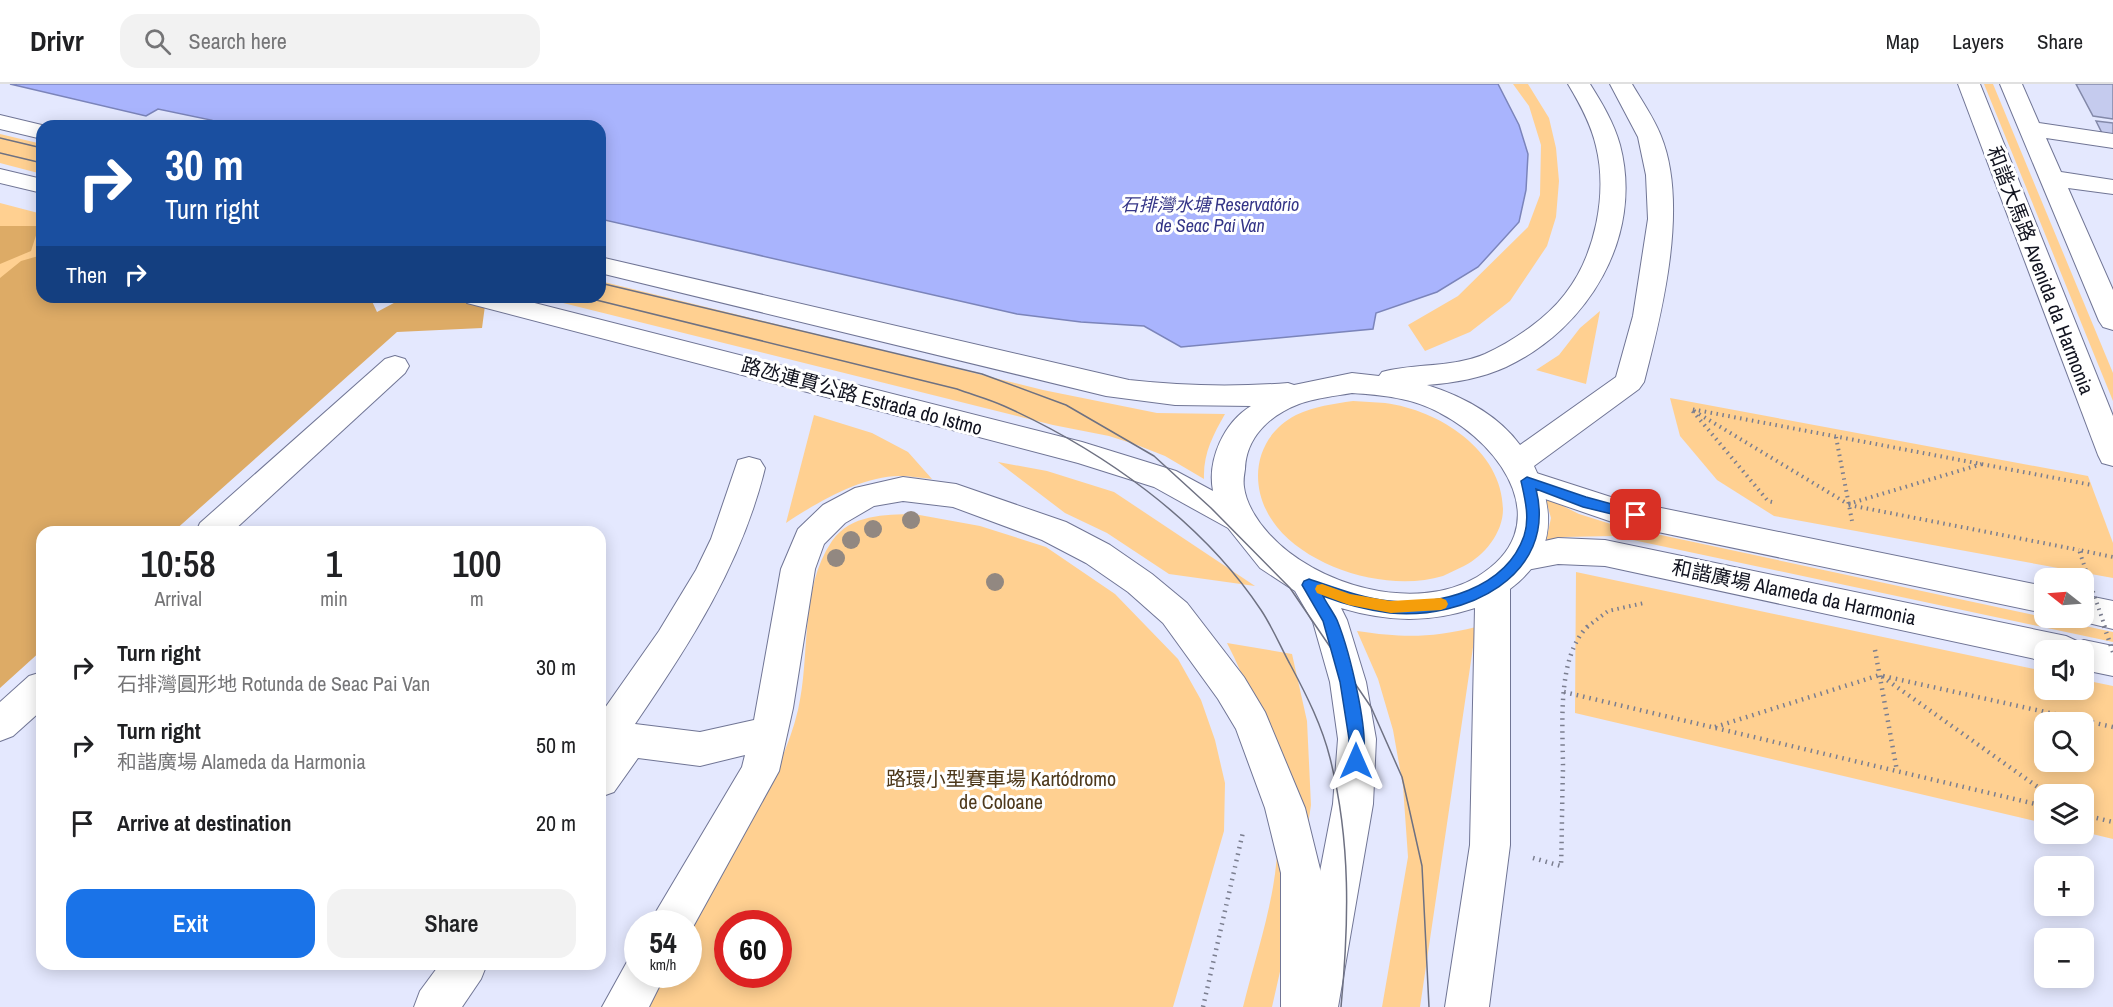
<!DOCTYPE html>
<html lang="en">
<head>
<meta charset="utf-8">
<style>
  body { margin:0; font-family:"Archivo Narrow","Noto Sans SC",sans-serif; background:#f2f2f2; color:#202124; height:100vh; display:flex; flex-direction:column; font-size:22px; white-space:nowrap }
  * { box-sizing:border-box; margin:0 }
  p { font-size:20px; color:#757577 }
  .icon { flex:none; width:33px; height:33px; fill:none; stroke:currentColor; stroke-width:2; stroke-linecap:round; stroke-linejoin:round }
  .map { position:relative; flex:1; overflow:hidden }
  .drawer { position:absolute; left:36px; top:442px; width:570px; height:444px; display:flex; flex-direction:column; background:#fff; border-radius:18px; box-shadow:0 3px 15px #0003 }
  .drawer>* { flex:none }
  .hud { position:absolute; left:36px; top:36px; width:570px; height:183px; border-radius:18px; box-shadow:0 3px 15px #0003; background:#1a4fa0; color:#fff; overflow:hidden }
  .needle { width:39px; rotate:287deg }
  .buttons { position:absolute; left:2034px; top:484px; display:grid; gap:12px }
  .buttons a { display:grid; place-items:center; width:60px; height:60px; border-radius:12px; background:#fff; box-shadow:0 3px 15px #0003; font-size:30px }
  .speed { position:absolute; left:624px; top:826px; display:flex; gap:12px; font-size:30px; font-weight:700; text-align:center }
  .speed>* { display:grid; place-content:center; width:78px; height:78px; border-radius:50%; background:#fff; box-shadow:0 3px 15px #0003; line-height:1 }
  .speed small { font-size:15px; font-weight:400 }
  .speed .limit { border:9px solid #d22; background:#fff; color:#111 }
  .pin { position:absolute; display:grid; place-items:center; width:51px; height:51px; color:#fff; margin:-26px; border-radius:12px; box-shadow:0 3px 9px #0006 }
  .me { position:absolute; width:66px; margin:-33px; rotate:0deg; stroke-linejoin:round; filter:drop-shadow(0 0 4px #0008) }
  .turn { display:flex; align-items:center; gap:21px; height:126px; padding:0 30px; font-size:27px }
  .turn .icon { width:78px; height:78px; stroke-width:2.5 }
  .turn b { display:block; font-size:42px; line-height:51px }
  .then { display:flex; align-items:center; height:57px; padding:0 30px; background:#0003; gap:12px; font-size:22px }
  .eta { display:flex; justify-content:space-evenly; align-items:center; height:102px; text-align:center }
  .eta b { font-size:36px; font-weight:600; line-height:42px }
  .action { display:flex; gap:12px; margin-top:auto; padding:12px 30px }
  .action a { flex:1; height:69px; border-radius:18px; background:#1a73e8; color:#fff; font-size:24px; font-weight:600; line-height:69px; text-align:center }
  .action a+a { background:#f2f2f2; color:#202124 }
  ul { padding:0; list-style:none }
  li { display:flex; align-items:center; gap:18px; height:78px; padding:0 30px }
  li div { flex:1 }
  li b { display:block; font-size:22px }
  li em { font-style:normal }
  header { display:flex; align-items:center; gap:36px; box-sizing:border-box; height:84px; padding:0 30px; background:#fff; border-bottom:2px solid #e0e0e0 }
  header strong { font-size:28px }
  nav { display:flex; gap:33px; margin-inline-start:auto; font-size:21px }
  .search { width:420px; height:54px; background:#f2f2f2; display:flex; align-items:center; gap:15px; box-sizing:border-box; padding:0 21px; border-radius:18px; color:#757577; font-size:22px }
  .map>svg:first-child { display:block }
  .green { fill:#ffd091; fill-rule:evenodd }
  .forest { fill:#ddab66 }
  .water { fill:#a9b4fd; stroke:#7b84ba; stroke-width:1.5 }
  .building { fill:#c5cbee; stroke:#8389a9; stroke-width:1.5 }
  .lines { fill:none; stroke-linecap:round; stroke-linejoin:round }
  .minor-casing { stroke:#707595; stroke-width:2 }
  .major-casing { stroke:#707595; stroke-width:2 }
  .path-far1 { stroke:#7b7e8f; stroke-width:4; stroke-dasharray:1.5 4.5; stroke-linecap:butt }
  .path { stroke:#7b7e8f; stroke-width:4.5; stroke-dasharray:1.5 5; stroke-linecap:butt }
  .minor { fill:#fff; fill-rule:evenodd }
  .major { fill:#fff; fill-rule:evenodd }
  .tram { stroke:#6e7182; stroke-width:1.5 }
  .path-bridge-far1 { stroke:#7b7e8f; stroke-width:4; stroke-dasharray:1.5 4.5; stroke-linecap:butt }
  .path-bridge { stroke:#7b7e8f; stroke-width:4.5; stroke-dasharray:1.5 5; stroke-linecap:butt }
  .tree { fill:#928881 }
  .route { fill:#1a73e8; stroke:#114b97; stroke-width:1.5 }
  .slow { fill:#f59e0b }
  .labels { text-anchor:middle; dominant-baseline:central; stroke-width:6; stroke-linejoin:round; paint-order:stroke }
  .far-water-label { font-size:18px; font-style:italic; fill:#343587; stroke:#fff }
  .street-label { font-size:20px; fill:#11131f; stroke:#fff }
  .park-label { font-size:20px; fill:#4e391b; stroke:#fff }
</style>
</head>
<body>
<header>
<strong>Drivr</strong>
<div class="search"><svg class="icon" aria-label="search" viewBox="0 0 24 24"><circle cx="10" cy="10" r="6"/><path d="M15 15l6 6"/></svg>Search here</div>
<nav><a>Map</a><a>Layers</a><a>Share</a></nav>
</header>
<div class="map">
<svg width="2113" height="923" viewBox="0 0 2113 923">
  <rect width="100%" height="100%" fill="#e4e8fe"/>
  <g class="green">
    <path d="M1513,0H1528L1549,34L1556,64L1559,97L1556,133L1547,162L1510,217L1470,248L1425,267L1408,241L1458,212L1528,143L1540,111L1541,61L1529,22Z"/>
    <path d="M1984,0H1993L2113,289V317Z"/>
    <path d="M0,50L42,60V90L0,79Z"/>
    <path d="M0,119L42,130V181L0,210Z"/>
    <path d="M600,197L1043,306L1157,329L1225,330C1213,351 1203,370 1204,395L1165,372L1137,361L1109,352L1053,341L539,213H600Z"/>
    <path d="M1600,227L1586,300L1536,286L1559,271L1580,244Z"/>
    <path d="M1670,314L2088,392L2113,459V494L1774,432L1717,396L1680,352Z"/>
    <path d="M1353,317C1364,318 1375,318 1385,319C1439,326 1502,366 1503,425C1503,449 1484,472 1464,482C1457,485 1450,489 1443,492C1390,508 1312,486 1277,443C1247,406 1252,354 1296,331C1315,322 1333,320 1353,317Z"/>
    <path d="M814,331L872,349L908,368L932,395C921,394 910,392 899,392C862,392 816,419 786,439Z"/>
    <path d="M998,378L1047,387L1114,408L1255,502L1169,490L1107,449L1065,429Z"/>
    <path d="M1545,413L1579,430L1614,441L2113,548V558L1614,452L1564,453L1546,457L1551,434Z"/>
    <path d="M914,430L980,442L1046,463L1115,510L1178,575L1201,616L1215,656L1225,699L1224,747L1173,923H643L661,891H688C689,876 684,855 689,841C695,825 708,808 716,793C746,740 784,686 798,626C811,571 799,506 832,457C851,430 884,431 914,430ZM728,840H778V891H728Z"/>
    <path d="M1576,488L2044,587V606H2084V596L2113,602V755L2084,748V711H2044V739L1575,629ZM2044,639H2084V678H2044Z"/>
    <path d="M1476,543L1420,923H1382L1408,773L1403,702L1393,646L1378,595L1357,547C1404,554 1430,554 1476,543Z"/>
    <path d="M1227,559L1292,570L1307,637L1311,721L1298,808L1272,923H1243C1253,883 1266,843 1273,803C1288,719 1265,633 1227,559Z"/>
  </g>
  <g class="forest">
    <path d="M0,142H39L31,167L0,180Z"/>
    <path d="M42,171V213H370L377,228L405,213H484L486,214L482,244L397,248L173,448H42V566L0,604V194L21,177Z"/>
  </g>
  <path class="water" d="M10,0H1498L1519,41L1528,70L1526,106L1519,138L1478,183L1437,208L1376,229L1373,245L1181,263L1144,242L1081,238L1017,230L600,135V42H202L211,36L158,25L146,32Z"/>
  <g class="building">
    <path d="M2076,0H2113V35L2093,32Z"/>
    <path d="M2096,37L2113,39V51L2102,49Z"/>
  </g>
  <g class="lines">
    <defs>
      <g id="minor">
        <path d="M1958,0H1980L2113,332V382L2102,379L2098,371Z"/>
        <path d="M2000,0H2022L2039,39L2113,50V64L2046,54L2061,88L2113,96V110L2068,104L2113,206V246L2103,243L2099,237Z"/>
        <path d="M395,272L405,275L409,282L405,289L232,448H196L200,439L385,275Z"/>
        <path d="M749,373L760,376L765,384C742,479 690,560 635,640L700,648L754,636L781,485L798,445L823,421L855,404L903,393L956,400L1066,438L1110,461L1152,490L1187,519L1244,593L1265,628L1305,724L1321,789L1325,923H1281V789L1265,724L1236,645L1218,615L1163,539L1128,508L1086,479L1042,456L953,423L903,417L874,422L845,439L824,460L815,485L793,624L779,687L688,852V840H651L657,826L742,683L745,671L700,682L638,674L614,708L600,713V631L659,547L696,486L711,455L738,376Z"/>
        <path d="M1527,386L1617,415L2044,502V529L1615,439L1516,405L1511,397L1516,389Z"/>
        <path d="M1558,454L1605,456L2066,552L2079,558L2084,556L2113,562V592L2084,586V567H2044V577L1605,482L1558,480L1521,487L1509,483L1504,474L1509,465Z"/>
        <path d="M2084,511L2113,517V545L2072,535L2084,534Z"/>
        <path d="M42,588V626L13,652L0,657V618L29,592Z"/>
        <path d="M638,872V891H665L649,923H602L628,876Z"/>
        <path d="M440,880H487L481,895L462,923H414L420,907Z"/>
      </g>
      <g id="major">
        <path d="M1568,0H1590C1602,19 1614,39 1620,61C1644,152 1588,245 1506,283C1482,294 1453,299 1427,301C1462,312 1498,331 1520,361L1616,293L1633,232L1648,135L1646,91L1638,53L1610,0H1632C1642,17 1654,34 1661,52C1689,121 1662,229 1644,298L1639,305L1534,382C1557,430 1554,472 1510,505V761L1489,923H1445L1470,761L1475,524C1429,539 1388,538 1341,524L1347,536L1366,598L1376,655L1373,720L1338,923H1294L1333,720L1338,655L1330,598L1313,538L1295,507L1260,484L1228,444L1154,403L1078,379L467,219L463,213H511L1082,358L1176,387L1213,407C1207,376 1224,338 1251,322L1175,321L1106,312L600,189V173L1129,296C1182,302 1235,303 1288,299L1294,301L1352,289L1379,292L1382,288C1415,279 1452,284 1485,270C1513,257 1546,235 1565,210C1595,172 1608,110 1596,62C1591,40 1580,20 1568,0ZM1352,309C1382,311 1413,314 1440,329C1504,362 1558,444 1477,493C1414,530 1315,501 1269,450C1258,438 1246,420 1244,403C1243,397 1244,391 1245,385C1246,353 1270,331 1299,320C1315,314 1335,312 1352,309Z"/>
        <path d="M0,31L46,42H42V55L0,45Z"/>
        <path d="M0,85L42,95V109L0,99Z"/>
      </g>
    </defs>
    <use href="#minor" class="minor-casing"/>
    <use href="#major" class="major-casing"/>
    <g class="path-far1">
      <path d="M1694,327L1848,420L1982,380"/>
      <path d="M1836,353L1852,437"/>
      <path d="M1772,418L1768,417L1691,325L2092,401"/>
      <path d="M1849,421L2079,466"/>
      <path d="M1587,543L1608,527L1644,519"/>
    </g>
    <g class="path">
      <path d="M1875,566L1897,687"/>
      <path d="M1883,592L2113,643"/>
      <path d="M1564,608L2044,722"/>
      <path d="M1715,643L1880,591L2049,711"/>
      <path d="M2084,731L2113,738"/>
      <path d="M1533,774L1561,782C1562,750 1562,717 1563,685C1563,643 1556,573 1588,542"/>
      <path d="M1203,923L1243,748"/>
    </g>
    <use href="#minor" class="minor"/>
    <use href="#major" class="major"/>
    <g class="tram">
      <path d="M0,54L42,64"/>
      <path d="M0,69L42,79"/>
      <path d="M600,199L982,290L1066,321L1154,372L1211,424L1290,504L1371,623L1402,693L1422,782L1429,923"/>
      <path d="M584,213L957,305C973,311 989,315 1004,322C1102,366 1201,436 1261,526C1273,544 1281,564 1291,582C1307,612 1322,642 1330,674C1351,757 1349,839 1341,923"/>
    </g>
    <path class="path-bridge-far1" d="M2105,543L2079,466L2113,473"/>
    <path class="path-bridge" d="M2104,542L2113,568"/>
  </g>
  <g class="tree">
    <circle cx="911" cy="436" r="9"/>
    <circle cx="873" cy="445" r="9"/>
    <circle cx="851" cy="456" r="9"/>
    <circle cx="836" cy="474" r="9"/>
    <circle cx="995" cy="498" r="9"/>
  </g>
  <path class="route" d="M1527,393L1586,413L1641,428L1643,431L1636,436L1583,423L1536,405C1558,493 1464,536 1390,529C1367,526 1344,520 1323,512C1327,520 1333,528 1337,536C1348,563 1373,656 1361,682L1356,684L1350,682L1348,677L1349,655L1340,598L1323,537L1302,501L1304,497L1309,495C1336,504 1361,514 1389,517C1439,523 1506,504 1524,452C1530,434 1525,415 1521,397Z"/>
  <path class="slow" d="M1322,500L1350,510L1391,517L1441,514L1446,516L1448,520L1446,524L1441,526L1391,529L1349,521L1317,509L1315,505L1317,501Z"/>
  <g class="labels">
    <g class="far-water-label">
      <text x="1210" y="120">石排灣水塘 Reservatório<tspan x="1210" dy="21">de Seac Pai Van</tspan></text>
    </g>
    <g class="street-label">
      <text transform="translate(2041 186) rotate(69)">和諧大馬路 Avenida da Harmonia</text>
      <text transform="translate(862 312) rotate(15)">路氹連貫公路 Estrada do Istmo</text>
      <text transform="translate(1794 508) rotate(12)">和諧廣場 Alameda da Harmonia</text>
    </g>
    <g class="park-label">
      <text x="1001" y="694">路環小型賽車場 Kartódromo<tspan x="1001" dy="23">de Coloane</tspan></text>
    </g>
  </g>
</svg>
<div class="buttons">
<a><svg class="needle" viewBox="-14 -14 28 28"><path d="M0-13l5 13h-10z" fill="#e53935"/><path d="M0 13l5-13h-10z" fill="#757577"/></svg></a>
<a><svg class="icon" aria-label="sound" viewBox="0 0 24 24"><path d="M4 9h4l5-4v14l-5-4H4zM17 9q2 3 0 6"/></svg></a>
<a><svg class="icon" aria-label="search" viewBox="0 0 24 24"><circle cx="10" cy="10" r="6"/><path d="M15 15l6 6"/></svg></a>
<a><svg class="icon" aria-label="layers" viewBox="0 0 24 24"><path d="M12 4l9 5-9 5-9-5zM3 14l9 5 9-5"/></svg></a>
<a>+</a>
<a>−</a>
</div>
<div class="speed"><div>54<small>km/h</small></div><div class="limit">60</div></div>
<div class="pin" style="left:1636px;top:431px;background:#d93025"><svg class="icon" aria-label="arrive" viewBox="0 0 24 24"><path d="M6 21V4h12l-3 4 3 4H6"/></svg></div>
<svg class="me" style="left:1356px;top:677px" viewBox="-20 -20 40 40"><path d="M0-17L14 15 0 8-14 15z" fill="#1a73e8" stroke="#fff" stroke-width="4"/></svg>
<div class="hud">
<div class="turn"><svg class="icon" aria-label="right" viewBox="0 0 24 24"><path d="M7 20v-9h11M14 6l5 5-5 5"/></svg><div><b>30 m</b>Turn right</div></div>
<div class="then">Then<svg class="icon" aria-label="right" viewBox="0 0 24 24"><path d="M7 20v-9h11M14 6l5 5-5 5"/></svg></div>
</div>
<section class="drawer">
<div class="eta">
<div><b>10:58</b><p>Arrival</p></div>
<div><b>1</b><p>min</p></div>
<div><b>100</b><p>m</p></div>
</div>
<ul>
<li><svg class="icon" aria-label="right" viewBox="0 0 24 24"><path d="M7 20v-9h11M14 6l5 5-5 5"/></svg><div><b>Turn right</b><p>石排灣圓形地 Rotunda de Seac Pai Van</p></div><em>30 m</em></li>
<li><svg class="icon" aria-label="right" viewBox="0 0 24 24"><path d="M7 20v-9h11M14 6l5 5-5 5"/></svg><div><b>Turn right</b><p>和諧廣場 Alameda da Harmonia</p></div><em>50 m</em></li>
<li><svg class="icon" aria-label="arrive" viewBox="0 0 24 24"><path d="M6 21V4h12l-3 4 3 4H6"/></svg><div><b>Arrive at destination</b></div><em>20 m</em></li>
</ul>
<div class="action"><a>Exit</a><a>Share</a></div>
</section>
</div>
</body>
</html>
